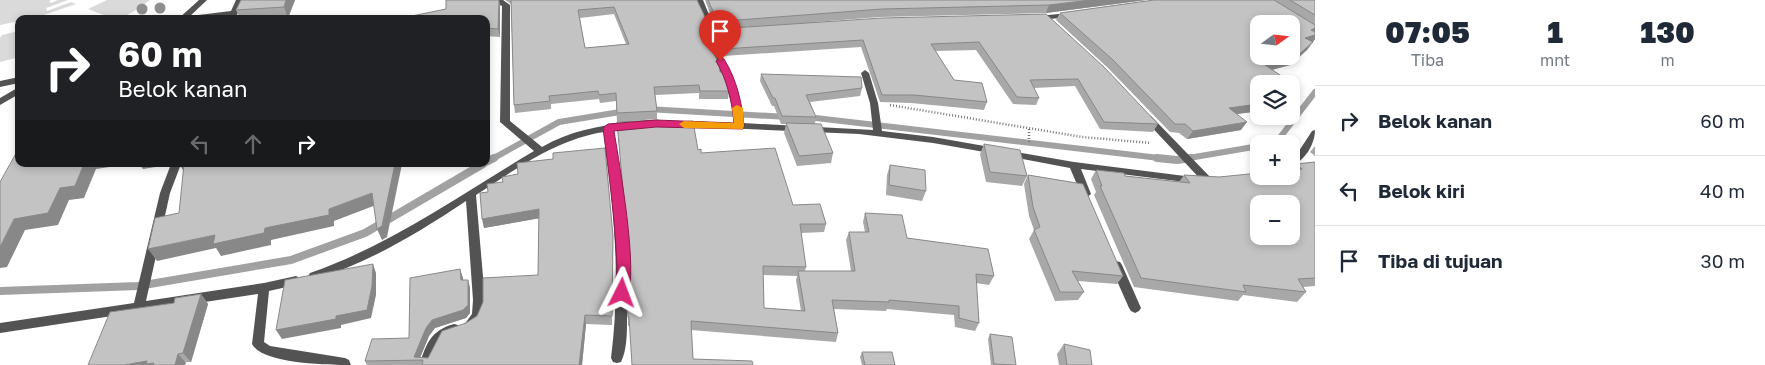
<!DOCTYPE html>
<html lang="id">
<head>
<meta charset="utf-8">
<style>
  body { margin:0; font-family:"Golos Text",sans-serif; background:#f6f6f7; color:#1f2937; height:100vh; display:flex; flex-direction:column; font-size:19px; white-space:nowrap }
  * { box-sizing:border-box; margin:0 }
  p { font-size:16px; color:#747a83 }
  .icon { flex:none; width:28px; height:28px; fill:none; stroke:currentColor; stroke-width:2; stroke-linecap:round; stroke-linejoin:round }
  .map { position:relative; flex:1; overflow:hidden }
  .side { display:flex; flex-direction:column; background:#fff; width:450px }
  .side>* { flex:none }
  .hud { position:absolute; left:15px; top:15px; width:475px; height:152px; border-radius:10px; box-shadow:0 2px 8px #0003; background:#202124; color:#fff; overflow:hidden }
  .needle { width:32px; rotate:75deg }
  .controls { position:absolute; left:1250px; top:15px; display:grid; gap:10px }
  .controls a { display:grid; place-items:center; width:50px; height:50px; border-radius:10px; background:#fff; box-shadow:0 2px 8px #0003; font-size:25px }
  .pin { position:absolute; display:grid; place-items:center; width:42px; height:42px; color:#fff; margin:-51px -21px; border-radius:50% 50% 50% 0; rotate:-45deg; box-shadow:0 0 5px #0007 }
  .pin .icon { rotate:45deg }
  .me { position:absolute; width:55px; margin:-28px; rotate:3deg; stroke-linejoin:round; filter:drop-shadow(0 0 4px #0008) }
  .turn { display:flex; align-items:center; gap:18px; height:105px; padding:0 20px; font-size:22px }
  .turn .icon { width:65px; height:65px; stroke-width:2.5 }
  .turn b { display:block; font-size:35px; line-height:42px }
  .lanes { display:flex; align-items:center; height:48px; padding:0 20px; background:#0003; justify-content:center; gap:25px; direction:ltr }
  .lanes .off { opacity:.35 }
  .eta { display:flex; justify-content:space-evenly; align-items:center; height:85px; text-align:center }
  .eta b { font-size:30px; font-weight:800; line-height:35px }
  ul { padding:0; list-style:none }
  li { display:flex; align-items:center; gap:15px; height:70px; padding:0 20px; border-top:1px solid #e0e1e3 }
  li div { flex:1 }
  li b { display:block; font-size:19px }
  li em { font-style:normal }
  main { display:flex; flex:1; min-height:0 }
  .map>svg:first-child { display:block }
  .green { fill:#dadada }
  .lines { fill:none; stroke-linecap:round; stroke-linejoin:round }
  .stream-far1 { stroke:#a1a1a1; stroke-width:6 }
  .stream { stroke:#a1a1a1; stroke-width:8 }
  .path { stroke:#757575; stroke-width:2.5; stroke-dasharray:1 2; stroke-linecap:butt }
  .minor { fill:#535353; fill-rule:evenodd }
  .tertiary { fill:#535353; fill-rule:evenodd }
  .tree { fill:#8e8e8e }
  .wall { fill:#a8a8a8; fill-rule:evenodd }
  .shaded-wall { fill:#888 }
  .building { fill:#c3c3c3; stroke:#888; fill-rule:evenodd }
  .route { fill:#db2777; stroke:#8e194d }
  .slow { fill:#f59e0b }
</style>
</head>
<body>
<main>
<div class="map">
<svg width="1315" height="365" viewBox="0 0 1315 365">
  <rect width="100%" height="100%" fill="#fff"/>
  <g class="green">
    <path d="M0,0H52L49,1L51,3L58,0H68L46,8L47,11L71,2L76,4L38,17L19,19V21L0,25Z"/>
    <path d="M107,0H150C120,21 122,22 88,9Z"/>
    <path d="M19,31V57L0,62V38L2,35Z"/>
  </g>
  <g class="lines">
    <g class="stream-far1">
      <path d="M647,109L788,117"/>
      <path d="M807,117L1168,159"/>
      <path d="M1275,144L1315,92"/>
      <path d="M492,159L559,122L626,111"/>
      <path d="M1183,159L1259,146"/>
    </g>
    <g class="stream">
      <path d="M1157,158L1177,160L1191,158"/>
      <path d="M486,162L494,158"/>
      <path d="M0,291L138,286L291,260L365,233L483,164"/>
    </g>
    <g class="path">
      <path d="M890,105L1082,137L1151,143"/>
      <path d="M1029,129V142"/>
    </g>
    <g class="minor">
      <path d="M236,0H244L235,19H229V16L204,19H178L182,17L231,11Z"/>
      <path d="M488,0H503L510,5V121L542,147C569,131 599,126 630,122L635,125L630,128L613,130C622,194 631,256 627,320C627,333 627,350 621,362L617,363L613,362L611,358C621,280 614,209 604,132C557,139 516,169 476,195L485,300C484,310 481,334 466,329L464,325L472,314L473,300L466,201C418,233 370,262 314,280L310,279L308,276L310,273C391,245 461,194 534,151L500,122L502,6Z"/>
      <path d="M695,0H703L714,27L730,33L726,35L716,34L712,37V42C728,67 741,93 743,123L873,130L870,103L861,73L865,70L869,73L878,103L882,131L933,137L996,148L1001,151L996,154L933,143L859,134L679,126L677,124L679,122L682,121L734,123C732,93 720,67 704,42V36L710,31L707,28Z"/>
      <path d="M1070,13H1073V17L1037,20L1033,18L1037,16Z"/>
      <path d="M1148,115L1151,116L1212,179L1213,181L1212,183H1204L1145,120L1143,118Z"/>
      <path d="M1315,130C1315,144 1305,161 1291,166V157L1299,151L1312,131Z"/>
      <path d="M1010,151L1074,162L1193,177L1198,180L1193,183L1081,169L1091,194L1086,198L1081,194L1070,168L1007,156L1005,154Z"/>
      <path d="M171,164H181L170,193L146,301L264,283L296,276L300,278L302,281L300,284L269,291L264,342L270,346L345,358L349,360L351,365C330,365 262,364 252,344L258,294L0,333V323L134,303L160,193Z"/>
      <path d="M1116,261L1120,262L1122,265L1141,308L1139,311L1135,313L1131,311L1129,308L1110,265L1112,262Z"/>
      <path d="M454,324L458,325L460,329L458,333C440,339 438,348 431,365H419C427,343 430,331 454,324Z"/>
    </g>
    <g class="tertiary">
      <path d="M199,0H207L187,19H178Z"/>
      <path d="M19,77V83L0,87V81Z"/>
      <path d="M19,87V94L0,105V98Z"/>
    </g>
  </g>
  <g class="tree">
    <circle cx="160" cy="8" r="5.5"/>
    <circle cx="142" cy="9" r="5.5"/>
  </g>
  <g class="wall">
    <path d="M295,0L288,18L240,19L236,10Z"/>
    <path d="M499,0L500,7V37L486,36V19L446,9Z"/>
    <path d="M505,0H697L707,31L703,35L729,91L728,99H699V93L655,95L657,111V119L617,122L616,101L600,103L599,99L551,104V109L515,113L514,105L511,4ZM614,14L626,44L585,48L580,18Z"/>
    <path d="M705,0H1146L1046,13L880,17L815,22L1046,14L1158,124L1153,132L1100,129L1075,86L1034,88L1039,98L1036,105L1013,104L976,50L935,51L954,80L987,102L984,110L911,103L880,102L861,47L723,56L714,41V31L722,28L715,26Z"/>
    <path d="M1154,0H1315V39L1307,50L1290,65L1272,70L1259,84V106L1252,112L1237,114L1241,130L1187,139L1179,133L1170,132L1108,68L1056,20L1060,13Z"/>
    <path d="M761,74L862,88L860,96L810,102L816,117L815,124L833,153L831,163L797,166L784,133L786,124H781L774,106H772L760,81Z"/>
    <path d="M486,88H488L490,99V128H486Z"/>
    <path d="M658,123L698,150L701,153L826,224L824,232L801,233L806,267L805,271H851L846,240L849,232H865L863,222L865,213L907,238L994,276L989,285L976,283L979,323L975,331L955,327L954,315L887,309L886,311L834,309L838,333L836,342L691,330L693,359L632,365L630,326H628V317L627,240L618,131ZM763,275L797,276L796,280L801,311L764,308Z"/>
    <path d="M984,144L1027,176L1022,186L986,182L980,154Z"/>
    <path d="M1315,146V156L1310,152Z"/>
    <path d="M1315,162V286L1303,287L1306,292L1297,302L1243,295L1238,301L1134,287L1094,195L1096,192L1091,179L1096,170L1125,176L1179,182L1184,175L1219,177L1292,170L1296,164Z"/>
    <path d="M890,165L926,191L922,201L886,195L887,175Z"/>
    <path d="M1028,175L1123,276L1117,284L1078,281L1084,292L1078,300L1055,301L1029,239L1034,230L1029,216L1024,184Z"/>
    <path d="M480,193L613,245L612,325L586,324L582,365H367L365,361L409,338L460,269L463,280H468L470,288V313L466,318L435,328L429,336L420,358H428L466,323L538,275L539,218L484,228Z"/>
    <path d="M201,294L208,304L191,362L88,365L174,303Z"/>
    <path d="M990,334L1016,365H991L988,339Z"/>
    <path d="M1064,344L1092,365H1059L1057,354Z"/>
    <path d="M862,352L895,365H862L860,357Z"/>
  </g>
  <g class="shaded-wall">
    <path d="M286,0H295L288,18L284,7Z"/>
    <path d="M499,0L500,7V37L498,29Z"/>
    <path d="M1091,0H1146L1046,13L1049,5Z"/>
    <path d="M708,23L707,31L702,36L703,28Z"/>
    <path d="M1315,28V31L1312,35H1315V39L1313,42L1299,46L1311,30Z"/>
    <path d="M1313,42L1307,50L1290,65L1259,73L1265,65Z"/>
    <path d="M488,88L490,99V128L488,116Z"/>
    <path d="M1259,103V106L1252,112L1223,116L1229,108Z"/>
    <path d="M1247,122L1241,130L1187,139L1193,131Z"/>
    <path d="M84,164H130L96,169L84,198L69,200L58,225L25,230L7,267L0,268V247L14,219L60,188Z"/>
    <path d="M139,164H170L168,165L143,169Z"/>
    <path d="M179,164H187L185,173Z"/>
    <path d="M395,164H402L387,237L382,240L377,229Z"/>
    <path d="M372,193L376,205L334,221V226L271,240V245L221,256L216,248L157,261L148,249L215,235L265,228L329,209Z"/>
    <path d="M539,209L541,218L484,228L482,219Z"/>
    <path d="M373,264L376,273V295L371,318L341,325V328L282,339L276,330Z"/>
    <path d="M460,269L463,278L464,289L461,280Z"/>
    <path d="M468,280L470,288V313L466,318L435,328L429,336L419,360L414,357L426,328Z"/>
    <path d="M201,294L208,304L191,362L183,353Z"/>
    <path d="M585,315L586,324L582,365H579Z"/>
    <path d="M178,354L186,363L185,365H175Z"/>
    <path d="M147,361L154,363L156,365H124Z"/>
  </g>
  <g class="building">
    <path d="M241,0H286L284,7L236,10Z"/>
    <path d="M446,0H499L498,29L486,28V19H397L446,9Z"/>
    <path d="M511,0H697L708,23L703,28V35L719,63L720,72H723L729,91H700L699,85L654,87L657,111L617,113L616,93L599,95L598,91L549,96L550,101L514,105ZM614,7L629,44L585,48L578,10Z"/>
    <path d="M708,0H1091L1049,5L882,9L725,21L716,18Z"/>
    <path d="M1154,0H1274L1315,25V28L1311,30L1315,32V35L1305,38L1313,42L1296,57L1265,65L1286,79L1281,84H1259V103L1258,104L1229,108L1247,122L1193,131L1185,124H1175L1113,60L1060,13ZM1259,24H1291V56H1259Z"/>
    <path d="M1290,0H1315V15Z"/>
    <path d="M1046,14L1104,67L1158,124L1104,122L1078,79L1030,80L1039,98L1017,97L979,42L931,44L954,80L982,83L987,102L914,95H882L863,40L723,49L714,34V31L717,29L882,18Z"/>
    <path d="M761,74L861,77L862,88L806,95L816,117L782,116L775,98H773Z"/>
    <rect x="486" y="88" width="2" height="28"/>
    <path d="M658,120V123L693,121L698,150L701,149V153L775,148L793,205L820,204L826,224H800L806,267L763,266L764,308L805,311L798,271H855L849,232H869L865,213L902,215L907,238L988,249L994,276L976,274L979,323L959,318V306L889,300V302L832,300L838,333L691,321L693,359L752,361L753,365H632L629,317H628L627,235L617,122Z"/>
    <path d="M786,123L821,124L833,153L799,156Z"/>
    <path d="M984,144L1020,150L1027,176L990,172Z"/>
    <path d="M19,148V164H84L75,186L60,188L48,213L14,219L0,247V182Z"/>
    <path d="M605,148L613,236L612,316L585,315L579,365H422L423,360L365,361L372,339L409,338L410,278L460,269L461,280H468V305L463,310L432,320L426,328L414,357L428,358L442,331L466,323L477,316L483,302V278L538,275L539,209L482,219L480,193L488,192L487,184L503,182L502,177L518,174L517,163L553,159V153Z"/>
    <path d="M1315,162V278L1298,279L1306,292L1243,285L1246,292L1141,278L1100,186H1102L1096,170L1124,173L1125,176L1190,183L1184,175L1219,177L1259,173V176H1291V170L1302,169L1296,164ZM1259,204H1291V236H1259Z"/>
    <path d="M184,164H395L382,226L377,229L372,193L329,209V215L265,228L264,233L213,244L215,235L148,249L155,218L179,213Z"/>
    <path d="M890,165L925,170L926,191L889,185Z"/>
    <path d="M1028,175L1083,184L1123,276L1072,271L1084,292H1060L1034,230L1040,227L1033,207Z"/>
    <path d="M373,264L372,286L367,310L336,316V319L276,330L285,280Z"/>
    <path d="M201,294L183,353L178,354L175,365H153L154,363L146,364L147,361L124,365H88L110,312L174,303L175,298Z"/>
    <path d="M990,334L1012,337L1016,365L994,364Z"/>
    <path d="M1064,344L1090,350L1092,365H1067Z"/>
    <path d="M862,352H892L895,365H865Z"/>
  </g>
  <path class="route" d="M720,58L724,59C737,80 742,103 744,126L743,129L656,127L614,131C619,162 639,273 627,297L622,299L618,297C613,289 617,276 617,267C615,220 609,174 603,128L608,124L656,120L734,123C732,101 727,80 716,61Z"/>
  <path class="slow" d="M737,105L743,108L744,126L743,129L684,128L679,124L684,121L734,123L732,108Z"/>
</svg>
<div class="controls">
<a><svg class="needle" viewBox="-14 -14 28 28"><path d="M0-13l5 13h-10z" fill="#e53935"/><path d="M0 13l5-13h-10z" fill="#747a83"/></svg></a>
<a><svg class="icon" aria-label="layers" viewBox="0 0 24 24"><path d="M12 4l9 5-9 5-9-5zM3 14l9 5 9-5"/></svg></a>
<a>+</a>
<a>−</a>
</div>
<div class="pin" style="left:720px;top:61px;background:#d93025"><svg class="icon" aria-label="arrive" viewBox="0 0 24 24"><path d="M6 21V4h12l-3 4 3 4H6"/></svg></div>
<svg class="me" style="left:622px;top:293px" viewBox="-20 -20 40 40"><path d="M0-17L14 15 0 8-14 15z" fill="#db2777" stroke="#fff" stroke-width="4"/></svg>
<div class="hud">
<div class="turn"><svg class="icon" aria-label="right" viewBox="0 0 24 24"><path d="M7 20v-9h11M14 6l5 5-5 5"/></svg><div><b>60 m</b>Belok kanan</div></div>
<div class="lanes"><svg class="icon off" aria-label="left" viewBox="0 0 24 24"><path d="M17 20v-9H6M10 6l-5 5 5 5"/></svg><svg class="icon off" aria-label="ahead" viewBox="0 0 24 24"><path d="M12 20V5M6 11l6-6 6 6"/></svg><svg class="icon" aria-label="right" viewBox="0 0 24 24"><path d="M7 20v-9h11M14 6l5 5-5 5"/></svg></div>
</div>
</div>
<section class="side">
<div class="eta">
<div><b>07:05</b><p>Tiba</p></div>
<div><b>1</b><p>mnt</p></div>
<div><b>130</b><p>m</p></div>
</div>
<ul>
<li><svg class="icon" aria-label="right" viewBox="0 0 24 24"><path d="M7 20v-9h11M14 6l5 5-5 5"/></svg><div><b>Belok kanan</b></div><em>60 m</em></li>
<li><svg class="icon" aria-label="left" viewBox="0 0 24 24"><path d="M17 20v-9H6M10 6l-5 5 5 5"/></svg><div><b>Belok kiri</b></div><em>40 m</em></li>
<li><svg class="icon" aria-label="arrive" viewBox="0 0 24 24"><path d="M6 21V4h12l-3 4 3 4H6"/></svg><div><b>Tiba di tujuan</b></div><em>30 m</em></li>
</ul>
</section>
</main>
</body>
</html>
